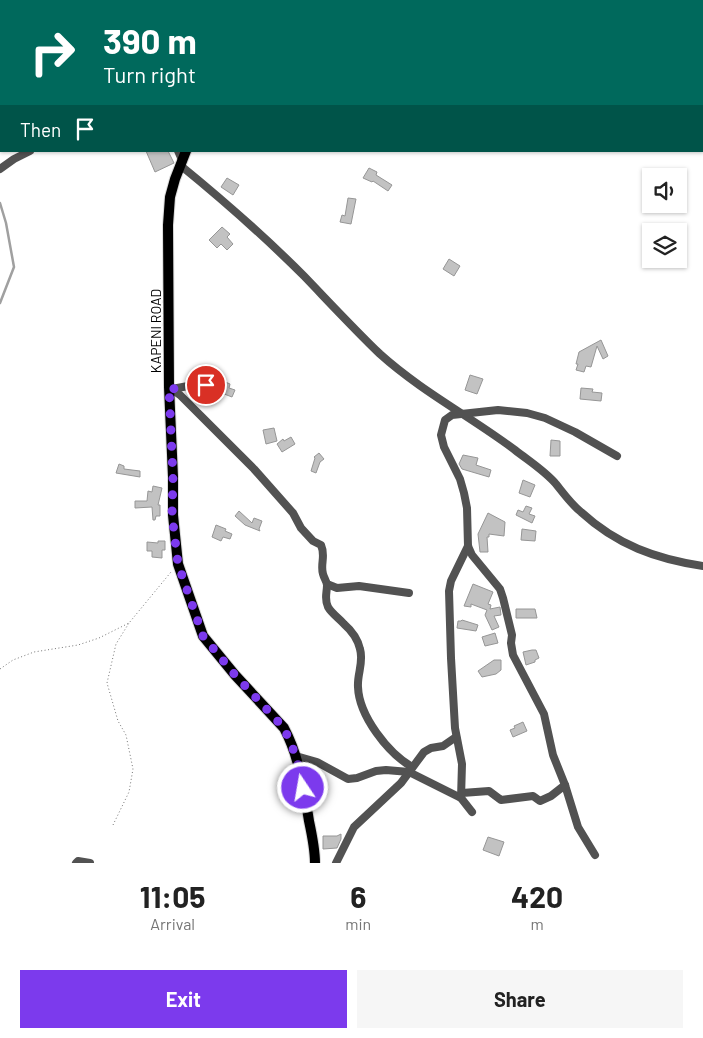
<!DOCTYPE html>
<html lang="en">
<head>
<meta charset="utf-8">
<style>
  body { margin:0; font-family:Barlow,sans-serif; background:#f6f6f6; color:#222; height:100vh; display:flex; flex-direction:column; font-size:19px; white-space:nowrap }
  * { box-sizing:border-box; margin:0 }
  p { font-size:16px; color:#767676 }
  .icon { flex:none; width:28px; height:28px; fill:none; stroke:currentColor; stroke-width:2; stroke-linecap:round; stroke-linejoin:round }
  .map { position:relative; height:863px; overflow:hidden }
  .sheet { display:flex; flex-direction:column; background:#fff; flex:1 }
  .sheet>* { flex:none }
  .top-card { position:absolute; left:0px; top:0px; width:704px; height:152px; box-shadow:0 1px 4px #0004; background:#00695c; color:#fff; overflow:hidden }
  .tools { position:absolute; left:642px; top:168px; display:grid; gap:10px }
  .tools a { display:grid; place-items:center; width:45px; height:45px; border-radius:0px; background:#fff; box-shadow:0 1px 4px #0004; font-size:25px }
  .pin { position:absolute; display:grid; place-items:center; width:42px; height:42px; color:#fff; margin:-21px; border:2px solid #fff; border-radius:50%; box-shadow:0 1px 5px #0007 }
  .me { position:absolute; width:55px; margin:-28px; rotate:348deg; stroke-linejoin:round; filter:drop-shadow(0 0 4px #0008) }
  .turn { display:flex; align-items:center; gap:18px; height:105px; padding:0 20px; font-size:22px }
  .turn .icon { width:65px; height:65px; stroke-width:2.5 }
  .turn b { display:block; font-size:35px; line-height:42px }
  .then { display:flex; align-items:center; height:48px; padding:0 20px; background:#0003; gap:10px; font-size:19px }
  .eta { display:flex; justify-content:space-evenly; align-items:center; height:85px; text-align:center }
  .eta b { font-size:30px; font-weight:700; line-height:35px }
  .button { display:flex; gap:10px; margin-top:auto; padding:10px 20px }
  .button a { flex:1; height:58px; border-radius:0px; background:#7c3aed; color:#fff; font-size:20px; font-weight:700; line-height:58px; text-align:center }
  .button a+a { background:#f6f6f6; color:#222 }
  .map>svg:first-child { display:block }
  .lines { fill:none; stroke-linecap:round; stroke-linejoin:round }
  .stream { stroke:#a0a0a0; stroke-width:2.5 }
  .building { fill:#c2c2c2; stroke:#969696 }
  .major-casing { stroke:#dbdbdb; stroke-width:12 }
  .path { stroke:#747474; stroke-width:1; stroke-dasharray:1 2.5; stroke-linecap:butt }
  .minor { stroke:#525252; stroke-width:8 }
  .major { stroke:#000; stroke-width:10 }
  .route { stroke:#7c3aed; stroke-width:9; stroke-dasharray:0 16.2 }
  .labels { text-anchor:middle; dominant-baseline:central; stroke-width:4; stroke-linejoin:round; paint-order:stroke }
  .street-label { font-size:14px; fill:#000; stroke:#fff }
</style>
</head>
<body>
<div class="map">
<svg width="703" height="863" viewBox="0 0 703 863">
  <rect width="100%" height="100%" fill="#fff"/>
  <g class="lines">
    <path class="stream" d="M0,203L6,223L14,267L0,303"/>
  </g>
  <g class="building">
    <path d="M146,151H168L174,163L155,172Z"/>
    <path d="M369,168L377,172L376,175L392,185L388,191L373,181L372,182L363,178Z"/>
    <path d="M227,178L239,185L233,195L221,187Z"/>
    <path d="M348,198L356,199L351,224L340,222L342,215L345,216Z"/>
    <path d="M222,227L230,234L227,237L233,244L227,250L221,244L217,248L209,240Z"/>
    <path d="M449,259L460,266L454,276L443,269Z"/>
    <path d="M601,340L608,356L603,359L597,346L591,367L586,366L584,372L576,370L578,364H576L579,352Z"/>
    <path d="M470,375L483,379L477,394L465,390Z"/>
    <path d="M223,381L230,384L229,388L235,390L232,397L219,392Z"/>
    <path d="M581,388L593,389L592,392L602,393L601,401L580,399Z"/>
    <path d="M274,428L277,441L266,444L263,430Z"/>
    <path d="M291,437L295,444L282,452L277,444L283,439L284,441Z"/>
    <path d="M551,440L560,441V456H550Z"/>
    <path d="M319,453L324,459L320,462L316,473L311,471L315,458L314,457Z"/>
    <path d="M463,455L478,458L476,465L491,470L489,477L462,469L459,464Z"/>
    <path d="M119,464L124,466V469L140,471V477L116,473Z"/>
    <path d="M523,480L535,485L530,497L519,493Z"/>
    <path d="M153,486L162,488L158,505H160V516H156L155,520H153L152,507L135,508V501H147L148,491L152,492Z"/>
    <path d="M526,506L532,508L529,514L535,516L532,523L516,515L518,510L523,512Z"/>
    <path d="M239,511L252,523L254,518L262,521L259,529L260,531L245,525L235,516Z"/>
    <path d="M488,513L505,522L504,536L489,534V537H487L488,552H480L478,534Z"/>
    <path d="M216,525L226,529L225,531L232,534L230,539L223,537L221,541L212,537Z"/>
    <path d="M522,529L536,531L535,541L521,540Z"/>
    <path d="M158,541H165V550H162V558L152,557V551H147V542L158,543Z"/>
    <path d="M473,584L493,592L488,604L491,605L490,609L500,607L501,615L494,616L499,627L492,630L485,615L487,610L471,604V607L464,606Z"/>
    <path d="M516,609H535L537,618H516Z"/>
    <path d="M462,620L478,625L476,631L457,628L458,621H461Z"/>
    <path d="M495,633L498,643L485,646L482,637Z"/>
    <path d="M532,650H536L539,658L535,660V662L526,665L523,652Z"/>
    <path d="M494,660H501V670L496,674L482,677L478,671Z"/>
    <path d="M523,722L527,731L513,737L510,730L515,728L514,726Z"/>
    <path d="M341,834V839L337,848L323,849V836H337Z"/>
    <path d="M488,837L504,842L499,856L483,850Z"/>
  </g>
  <g class="lines">
    <defs>
      <g id="major">
        <path d="M289,1L290,0"/>
        <path d="M186,151L175,179L170,197L168,225L169,387L173,477V515L178,564L203,636L235,675L284,728C299,756 304,789 309,821C312,835 315,849 315,863"/>
      </g>
    </defs>
    <use href="#major" class="major-casing"/>
    <g class="path">
      <path d="M0,669L13,660L34,652L78,645L99,638L129,623L171,572"/>
      <path d="M113,825L129,792L133,769L126,735L118,721L107,683L116,644L129,623"/>
    </g>
    <g class="minor">
      <path d="M157,0V1"/>
      <path d="M178,151L182,160"/>
      <path d="M180,165C223,200 265,237 304,276C329,302 354,329 380,354C421,391 471,417 515,450C529,461 545,471 556,484C564,494 571,504 581,512C617,545 656,559 703,566"/>
      <path d="M0,169L14,159L30,151"/>
      <path d="M169,387L180,395L254,469L293,513L301,528L313,541L321,545C326,556 320,564 323,574C324,578 327,582 327,585C327,593 324,599 328,607C332,614 339,618 344,624C352,631 358,640 360,649C364,662 357,674 358,687C359,716 388,753 412,767"/>
      <path d="M172,389L188,386L206,385"/>
      <path d="M327,584L337,588L359,586L409,593"/>
      <path d="M296,756L317,762L348,779L357,778L376,771L386,770L409,772L461,798L472,812"/>
      <path d="M462,793L489,791L501,800L533,796L540,801L551,796L565,785"/>
      <path d="M461,798L462,764L455,728L451,658L449,591L451,581L468,546"/>
      <path d="M595,855L578,827L565,785L553,755L544,714L513,655L511,643L512,635L503,598L500,589L472,555L468,546L467,508L464,493L460,479L444,447L441,435L445,420L452,415L498,410L527,413L545,418L575,432L617,456"/>
      <path d="M76,863L78,861L90,863"/>
      <path d="M336,863L354,827L401,783L424,752L431,748L443,746L456,737"/>
    </g>
    <use href="#major" class="major"/>
  </g>
  <g class="lines">
    <path class="route" d="M206,385L188,386L172,389L169,387L173,477L172,515L178,564L203,636L235,675L284,728L296,756L303,788"/>
  </g>
  <g class="labels">
    <g class="street-label">
      <text transform="translate(155 331) rotate(-90)">KAPENI ROAD</text>
    </g>
  </g>
</svg>
<div class="tools">
<a><svg class="icon" aria-label="sound" viewBox="0 0 24 24"><path d="M4 9h4l5-4v14l-5-4H4zM17 9q2 3 0 6"/></svg></a>
<a><svg class="icon" aria-label="layers" viewBox="0 0 24 24"><path d="M12 4l9 5-9 5-9-5zM3 14l9 5 9-5"/></svg></a>
</div>
<div class="pin" style="left:206px;top:385px;background:#d93025"><svg class="icon" aria-label="arrive" viewBox="0 0 24 24"><path d="M6 21V4h12l-3 4 3 4H6"/></svg></div>
<svg class="me" style="left:303px;top:788px" viewBox="-20 -20 40 40"><circle r="17" fill="#7c3aed" stroke="#fff" stroke-width="3"/><path d="M0-11L8 9 0 5-8 9z" fill="#fff"/></svg>
<div class="top-card">
<div class="turn"><svg class="icon" aria-label="right" viewBox="0 0 24 24"><path d="M7 20v-9h11M14 6l5 5-5 5"/></svg><div><b>390 m</b>Turn right</div></div>
<div class="then">Then<svg class="icon" aria-label="arrive" viewBox="0 0 24 24"><path d="M6 21V4h12l-3 4 3 4H6"/></svg></div>
</div>
</div>
<section class="sheet">
<div class="eta">
<div><b>11:05</b><p>Arrival</p></div>
<div><b>6</b><p>min</p></div>
<div><b>420</b><p>m</p></div>
</div>
<div class="button"><a>Exit</a><a>Share</a></div>
</section>
</body>
</html>
